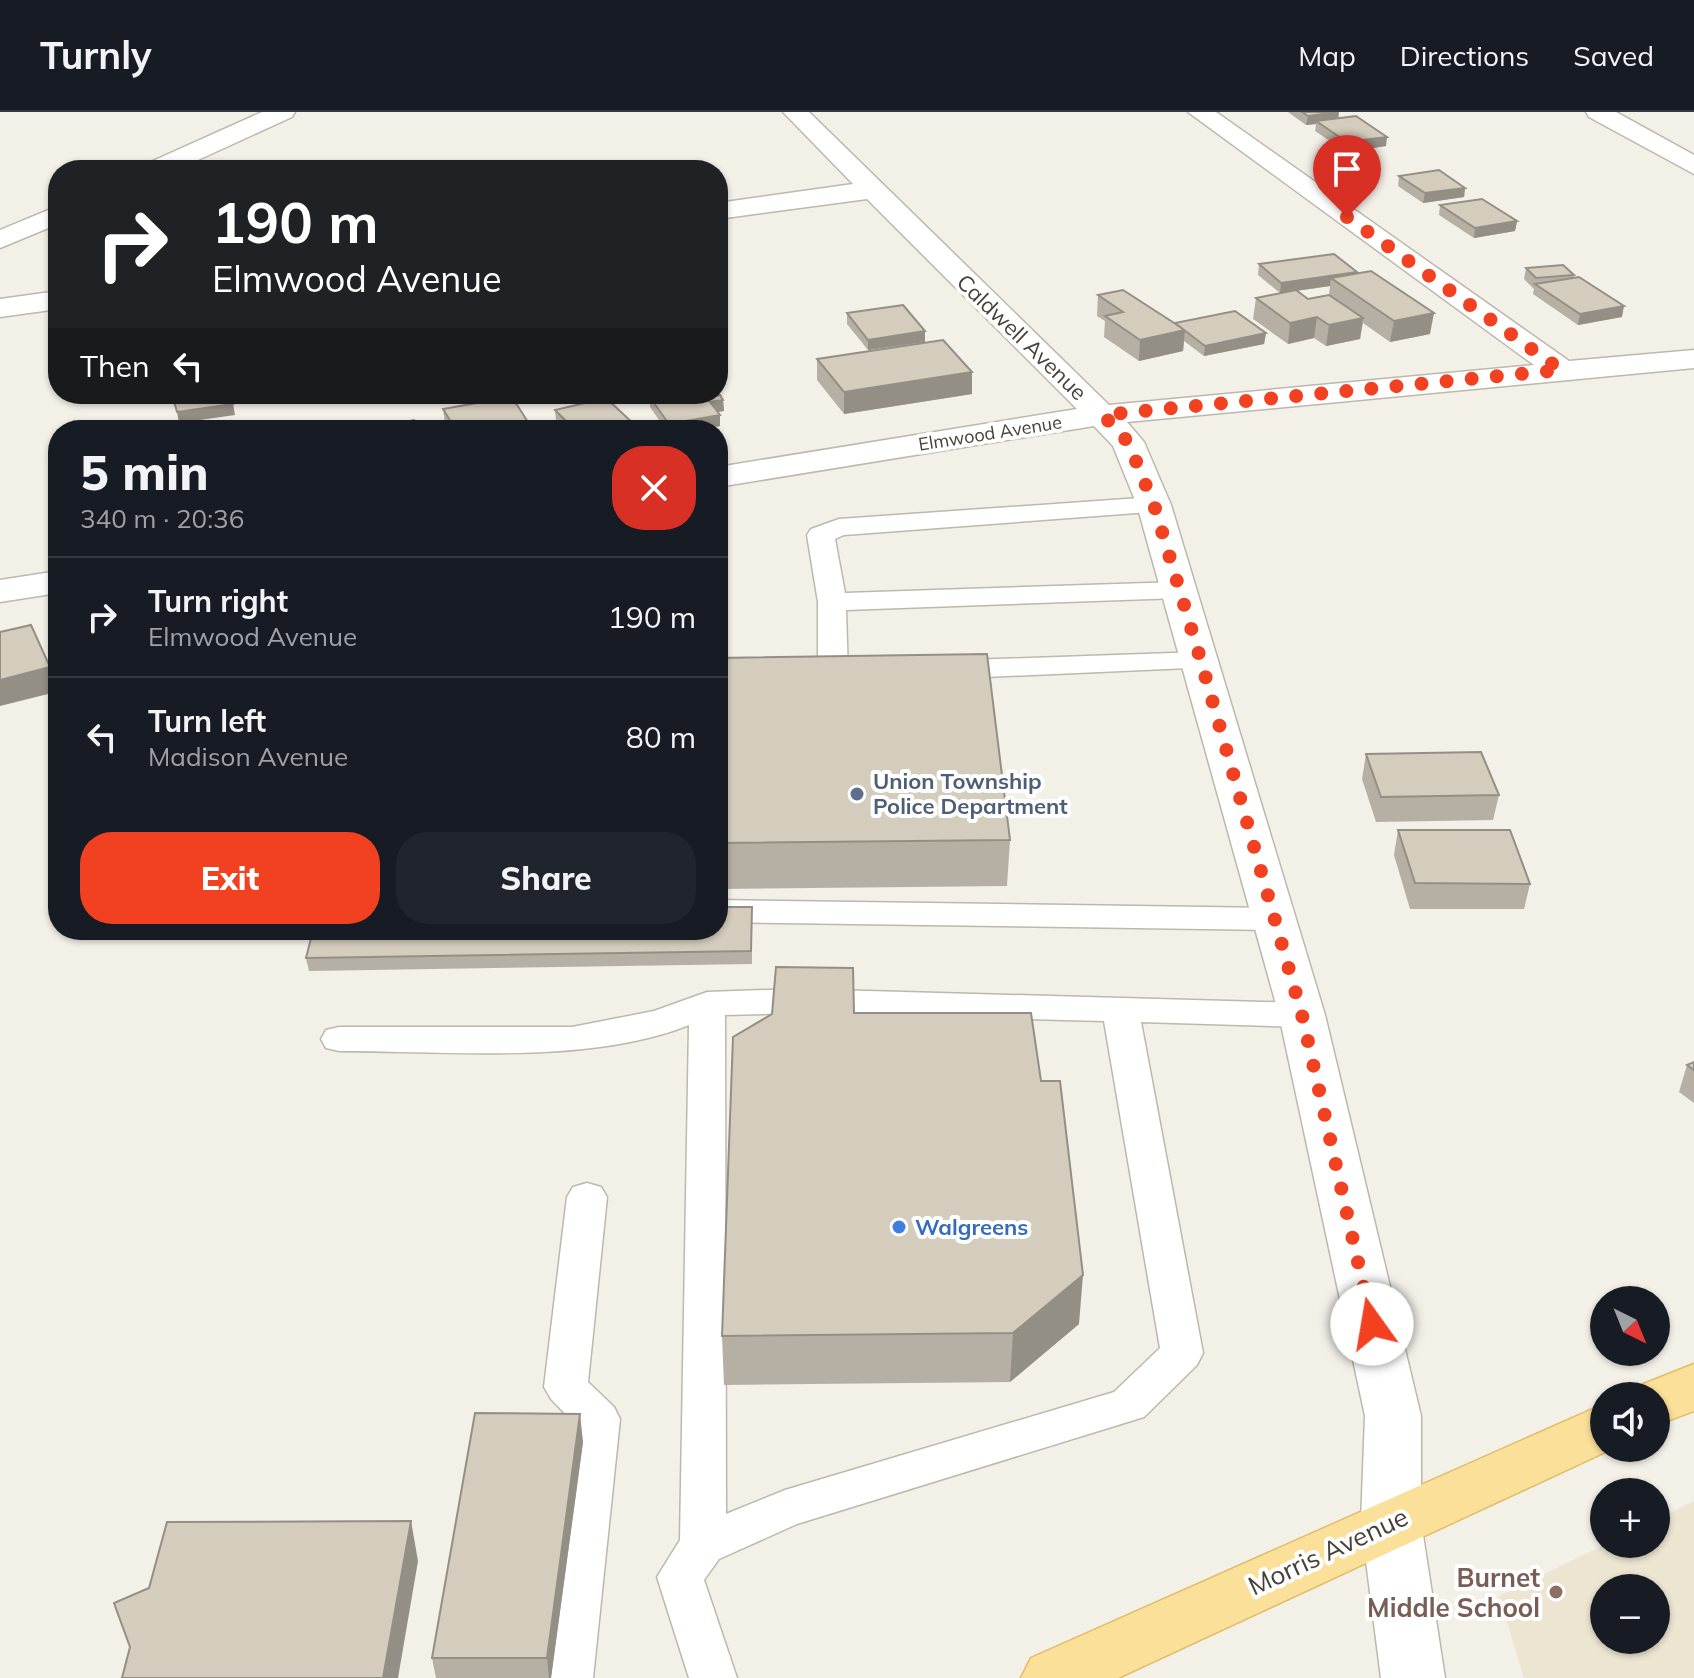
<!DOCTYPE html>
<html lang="en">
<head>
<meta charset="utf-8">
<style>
  body { margin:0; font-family:Mulish,sans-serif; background:#20242c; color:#f1f3f6; height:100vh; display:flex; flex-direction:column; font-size:30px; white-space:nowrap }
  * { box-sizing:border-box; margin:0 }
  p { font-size:26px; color:#9ea1a6 }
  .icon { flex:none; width:44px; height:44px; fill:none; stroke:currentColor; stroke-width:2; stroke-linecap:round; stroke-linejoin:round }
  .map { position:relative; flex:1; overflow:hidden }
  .panel { position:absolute; left:48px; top:308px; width:680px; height:520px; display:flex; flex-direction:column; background:#171b24; border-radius:32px; box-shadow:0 2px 6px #0004 }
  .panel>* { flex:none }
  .banner { position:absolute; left:48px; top:48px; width:680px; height:244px; border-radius:32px; box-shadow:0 2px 6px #0004; background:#202124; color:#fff; overflow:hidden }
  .needle { width:52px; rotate:137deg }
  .buttons { position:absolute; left:1590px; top:1174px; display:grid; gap:16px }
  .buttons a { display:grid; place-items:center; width:80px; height:80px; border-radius:50%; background:#171b24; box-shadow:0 2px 6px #0004; font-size:40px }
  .pin { position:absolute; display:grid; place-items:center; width:68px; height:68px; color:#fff; margin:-82px -34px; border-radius:50% 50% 50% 0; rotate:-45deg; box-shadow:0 0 8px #0007 }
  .pin .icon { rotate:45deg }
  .me { position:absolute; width:88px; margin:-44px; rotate:347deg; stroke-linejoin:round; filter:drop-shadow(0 0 6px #0008) }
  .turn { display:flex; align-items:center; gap:28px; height:168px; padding:0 32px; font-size:36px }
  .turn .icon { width:104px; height:104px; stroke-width:2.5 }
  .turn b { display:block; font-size:56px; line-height:68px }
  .then { display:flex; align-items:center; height:76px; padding:0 32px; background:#0003; gap:16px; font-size:30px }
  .round { display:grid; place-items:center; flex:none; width:84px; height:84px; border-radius:32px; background:#20242c }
  .headline { display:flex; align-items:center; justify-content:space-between; height:136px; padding:0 32px }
  h1 { font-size:48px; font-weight:800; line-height:60px }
  .button { display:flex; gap:16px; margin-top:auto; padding:16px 32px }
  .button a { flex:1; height:92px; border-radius:32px; background:#f24120; color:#fff; font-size:32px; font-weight:800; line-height:92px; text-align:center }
  .button a+a { background:#20242c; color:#f1f3f6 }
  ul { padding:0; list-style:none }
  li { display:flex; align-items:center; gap:24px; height:120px; padding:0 32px; border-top:2px solid #363941 }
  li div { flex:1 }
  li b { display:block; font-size:30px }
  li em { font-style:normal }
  header { display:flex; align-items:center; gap:48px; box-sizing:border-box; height:112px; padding:0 40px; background:#171b24; border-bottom:2px solid #363941 }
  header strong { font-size:38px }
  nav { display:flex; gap:44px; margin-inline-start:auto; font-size:28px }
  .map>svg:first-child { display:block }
  .education { fill:#ece5d2; fill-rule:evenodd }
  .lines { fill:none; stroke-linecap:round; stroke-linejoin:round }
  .lane-casing { stroke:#beb8ab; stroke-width:3 }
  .street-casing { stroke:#beb8ab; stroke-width:3 }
  .primary-casing { stroke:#e0bd69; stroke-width:3 }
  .lane { fill:#fff; fill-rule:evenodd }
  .street { fill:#fff; fill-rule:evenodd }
  .primary { fill:#fbe099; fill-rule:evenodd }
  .wall { fill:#b6afa3; fill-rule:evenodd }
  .shaded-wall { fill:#948f84 }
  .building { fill:#d4ccbd; stroke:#948f84; stroke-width:2 }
  .route { stroke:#f24120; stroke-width:14; stroke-dasharray:0 25.2 }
  .service-dot { fill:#5c6f8a; stroke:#fff; stroke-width:3 }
  .shop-dot { fill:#3f7fe0; stroke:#fff; stroke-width:3 }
  .education-dot { fill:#8d6e63; stroke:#fff; stroke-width:3 }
  .labels { text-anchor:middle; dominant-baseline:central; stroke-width:8; stroke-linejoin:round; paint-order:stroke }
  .far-street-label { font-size:18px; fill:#464037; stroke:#fff }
  .street-label { font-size:22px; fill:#464037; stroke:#fff }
  .service-label { font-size:22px; font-weight:bold; fill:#4e5e75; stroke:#fff; text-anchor:start }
  .shop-label { font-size:22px; font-weight:bold; fill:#366cbe; stroke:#fff; text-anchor:start }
  .near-street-label { font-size:26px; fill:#464037; stroke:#fff }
  .near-education-label { font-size:26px; font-weight:bold; fill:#785e54; stroke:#fff; text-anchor:end }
</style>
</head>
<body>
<header>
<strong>Turnly</strong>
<nav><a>Map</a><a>Directions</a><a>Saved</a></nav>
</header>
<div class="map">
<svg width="1694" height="1566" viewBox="0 0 1694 1566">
  <rect width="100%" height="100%" fill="#f3f0e8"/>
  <path class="education" d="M1694,1389V1566H1524L1499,1484L1606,1432H1656V1408ZM1604,1476H1656V1528H1604Z"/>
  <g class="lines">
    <defs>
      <g id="lane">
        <path d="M1154,385L1163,387L1167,393L1163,399L844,423L835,427L845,481L1179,470L1189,472L1193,478L1189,484L1179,486L846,498L848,562L844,568L833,571L822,568L818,562V490L807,423L811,417L839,407Z"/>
        <path d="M1201,540L1211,543L1216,549L1211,555L942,567L931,564L927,558L931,552L942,549Z"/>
        <path d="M718,788L1275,796L1287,799L1292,807L1287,815L1275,818L718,810Z"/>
        <path d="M797,877L1302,891L1315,895L1320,903L1315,911L1302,915L1141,910L1203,1241L1197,1253L1144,1305L797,1412L719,1447L704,1468L737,1566H689L657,1465L680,1428L689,913C590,953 445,939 339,939L326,936L321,927L326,918L339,915H572L654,899L707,880ZM797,901L1104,909L1160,1236L1114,1280L785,1378L726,1402L725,903Z"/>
        <path d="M587,1071L601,1075L607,1085L588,1270L614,1295L620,1307L593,1566H545L575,1312L551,1287L544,1275L567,1085L573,1075Z"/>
      </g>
      <g id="street">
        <path d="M262,0H295L292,5L176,58H142L146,52Z"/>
        <path d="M783,0H809L1109,293L1534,253L1188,0H1216L1569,249L1694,238V256L1127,310L1144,330L1171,393L1325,903L1421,1304V1410L1445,1566H1381L1361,1410L1365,1304L1279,903L1137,393L1113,334L1094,314L718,375V355L1077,297L867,87L718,107V91L853,72Z"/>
        <path d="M1586,0H1616L1694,43V62L1589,5Z"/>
        <path d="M58,94V112L0,136V118Z"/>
        <path d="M58,179V197L0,205V187Z"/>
        <path d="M58,459V481L0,490V468Z"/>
      </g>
      <g id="primary">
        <path d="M1694,1252V1299L1656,1313V1284H1631L1636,1275Z"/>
        <path d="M1604,1292V1336H1614L1118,1566H1021L1031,1546Z"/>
      </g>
    </defs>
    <use href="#lane" class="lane-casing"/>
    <use href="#street" class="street-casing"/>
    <use href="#primary" class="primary-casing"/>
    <use href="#lane" class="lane"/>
    <use href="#street" class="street"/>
    <use href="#primary" class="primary"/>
  </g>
  <g class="wall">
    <path d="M1288,0H1339L1338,7L1386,34L1346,40L1315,19L1316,12L1306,13Z"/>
    <path d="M1399,64L1465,76L1464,85L1423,91L1398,74Z"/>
    <path d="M1440,93L1517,109L1515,119L1474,126L1439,103Z"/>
    <path d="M1259,152L1357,162L1430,222L1390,230L1363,211L1360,227L1326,234L1314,226L1288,232L1253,207L1256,186L1280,181L1258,163ZM1330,174L1329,183L1308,187L1297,179Z"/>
    <path d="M1526,156L1574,163L1573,166L1622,205L1578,213L1533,182L1534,177L1524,167Z"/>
    <path d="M1098,183L1175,212L1266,221L1264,232L1204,244L1184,229L1183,239L1139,249L1104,225L1105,209L1097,204Z"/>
    <path d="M847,201L925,230L868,238L847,212Z"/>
    <path d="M817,247L972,260V282L844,302L817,268Z"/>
    <path d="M649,284L707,286L723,288L724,299L718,300L720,303V314L699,318H666L650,295Z"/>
    <path d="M443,297L533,318H446Z"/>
    <path d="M555,298L636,318H565L556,309Z"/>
    <path d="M718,546L1010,728L1007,774L718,777Z"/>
    <path d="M1366,642L1499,683L1493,708L1376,710L1362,667Z"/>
    <path d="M1398,718L1530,772L1524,797H1410L1394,743Z"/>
    <path d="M752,808V852L309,859L306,846Z"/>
    <path d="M854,901L1041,969L1079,1212L1010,1270L724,1273L722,1224Z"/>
    <path d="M1694,950V991L1679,980L1687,953Z"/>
    <path d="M583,1330L551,1566H436L432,1546Z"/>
  </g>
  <g class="shaded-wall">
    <path d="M1339,0L1338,9H1316V12L1306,13L1308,4Z"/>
    <path d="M1387,25L1386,34L1346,40L1347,30Z"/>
    <path d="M1465,76L1464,85L1423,91L1425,81Z"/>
    <path d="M1517,109L1515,119L1474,126L1475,116Z"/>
    <path d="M1357,160L1356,170L1331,166L1330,174L1280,181L1281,171Z"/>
    <path d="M1624,194L1622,205L1578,213L1580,202Z"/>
    <path d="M1434,201L1430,222L1390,230L1394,209Z"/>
    <path d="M1317,205L1314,226L1288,232L1290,211Z"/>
    <path d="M1363,206L1360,227L1326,234L1329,213Z"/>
    <path d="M1185,218L1183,239L1139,249L1140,228Z"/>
    <path d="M925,219V230L868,238V228Z"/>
    <path d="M1266,221L1264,232L1204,244L1205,234Z"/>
    <path d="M972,260V282L844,302V280Z"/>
    <path d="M273,282H317L318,286L275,292Z"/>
    <path d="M723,288L724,299L711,301L710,290Z"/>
    <path d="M233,292L235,303L179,311L177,300Z"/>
    <path d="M720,303V314L699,318H670L669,312Z"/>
    <path d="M636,314V318H621Z"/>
    <path d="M50,555L56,580L0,594V568Z"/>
    <path d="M1083,1163L1079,1212L1010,1270L1013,1221Z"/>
    <path d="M580,1302L583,1330L551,1566H549L547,1546Z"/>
    <path d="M411,1409L418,1449L398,1566H383Z"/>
  </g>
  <g class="building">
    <path d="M1302,0H1337L1308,4Z"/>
    <path d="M1356,4L1387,25L1347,30L1316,9Z"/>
    <path d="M1439,58L1465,76L1425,81L1399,64Z"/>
    <path d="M1482,87L1517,109L1475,116L1440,93Z"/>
    <path d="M1334,142L1357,160L1281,171L1259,152Z"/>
    <path d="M1563,153L1574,163L1536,166L1526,156Z"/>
    <path d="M1371,159L1434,201L1394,209L1331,166Z"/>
    <path d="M1579,165L1624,194L1580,202L1535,172Z"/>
    <path d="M1123,178L1185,218L1140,228L1105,204L1123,200L1098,183Z"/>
    <path d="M1296,178L1308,187L1329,183L1363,206L1329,213L1317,205L1290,211L1256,186Z"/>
    <path d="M903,193L925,219L868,228L847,201Z"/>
    <path d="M1235,199L1266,221L1205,234L1175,211Z"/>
    <path d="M943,228L972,260L844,280L817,247Z"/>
    <path d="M172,282H230L233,292L177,300Z"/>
    <path d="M659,282H705L707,286L720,283L723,288L710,290L720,303L669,312L649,284Z"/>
    <path d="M512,285L533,318H456L443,297Z"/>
    <path d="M606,286L636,314L621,318H575L555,298Z"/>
    <path d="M414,308L423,318H365Z"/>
    <path d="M31,513L50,555L0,568V520Z"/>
    <path d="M987,542L1010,728L718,731V546Z"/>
    <path d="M1481,640L1499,683L1381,685L1366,642Z"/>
    <path d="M1398,718H1510L1530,772L1415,771Z"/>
    <path d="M718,795H752L751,839L306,846L313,818H718Z"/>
    <path d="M776,855L853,856L854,901H1031L1041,969H1060L1083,1163L1013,1221L722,1224L733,925L772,902Z"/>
    <path d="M1694,950V958L1687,953Z"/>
    <path d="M475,1301L580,1302L547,1546H432Z"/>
    <path d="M411,1409L383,1566H122L130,1535L114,1491L149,1476L167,1410Z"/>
  </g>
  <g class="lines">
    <path class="route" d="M1347,105L1561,258L1103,303L1128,330L1154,393L1201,549L1302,903L1372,1212"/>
  </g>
  <circle class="service-dot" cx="857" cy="682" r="8"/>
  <circle class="shop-dot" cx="899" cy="1115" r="8"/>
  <circle class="education-dot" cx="1556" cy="1480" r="8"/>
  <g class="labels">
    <g class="far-street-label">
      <text transform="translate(990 321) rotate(-9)">Elmwood Avenue</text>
    </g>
    <g class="street-label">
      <text transform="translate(1022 225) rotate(44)">Caldwell Avenue</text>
    </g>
    <g class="service-label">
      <text x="873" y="669">Union Township<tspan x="873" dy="25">Police Department</tspan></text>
    </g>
    <g class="shop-label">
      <text x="915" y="1115">Walgreens</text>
    </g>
    <g class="near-street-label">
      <text transform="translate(1328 1439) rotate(-25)">Morris Avenue</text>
    </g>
    <g class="near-education-label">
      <text x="1540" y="1465">Burnet<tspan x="1540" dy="30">Middle School</tspan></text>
    </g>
  </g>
</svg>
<div class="buttons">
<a><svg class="needle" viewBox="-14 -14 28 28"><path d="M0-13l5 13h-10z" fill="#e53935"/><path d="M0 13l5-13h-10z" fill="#9ea1a6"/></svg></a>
<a><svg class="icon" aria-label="sound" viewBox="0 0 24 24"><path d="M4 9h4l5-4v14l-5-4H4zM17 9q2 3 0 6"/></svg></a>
<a>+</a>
<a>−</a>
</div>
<div class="pin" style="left:1347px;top:105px;background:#d93025"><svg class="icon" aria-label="arrive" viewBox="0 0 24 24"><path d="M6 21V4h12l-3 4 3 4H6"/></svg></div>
<svg class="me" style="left:1372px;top:1212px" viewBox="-20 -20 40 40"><circle r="19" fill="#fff"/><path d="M0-13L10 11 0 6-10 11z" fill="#f24120"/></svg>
<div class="banner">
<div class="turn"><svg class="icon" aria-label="right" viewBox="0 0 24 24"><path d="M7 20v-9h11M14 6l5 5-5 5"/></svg><div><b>190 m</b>Elmwood Avenue</div></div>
<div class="then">Then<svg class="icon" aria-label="left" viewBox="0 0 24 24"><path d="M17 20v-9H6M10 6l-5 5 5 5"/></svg></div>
</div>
<section class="panel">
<div class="headline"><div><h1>5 min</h1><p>340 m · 20:36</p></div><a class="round" style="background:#d93025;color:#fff"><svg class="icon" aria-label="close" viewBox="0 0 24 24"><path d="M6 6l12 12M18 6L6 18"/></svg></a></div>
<ul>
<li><svg class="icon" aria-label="right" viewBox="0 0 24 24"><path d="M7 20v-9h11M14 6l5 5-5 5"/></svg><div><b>Turn right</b><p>Elmwood Avenue</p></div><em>190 m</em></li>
<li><svg class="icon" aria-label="left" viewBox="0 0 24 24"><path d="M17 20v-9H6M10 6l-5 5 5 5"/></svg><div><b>Turn left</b><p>Madison Avenue</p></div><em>80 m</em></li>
</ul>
<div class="button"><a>Exit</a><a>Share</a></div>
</section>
</div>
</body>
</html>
